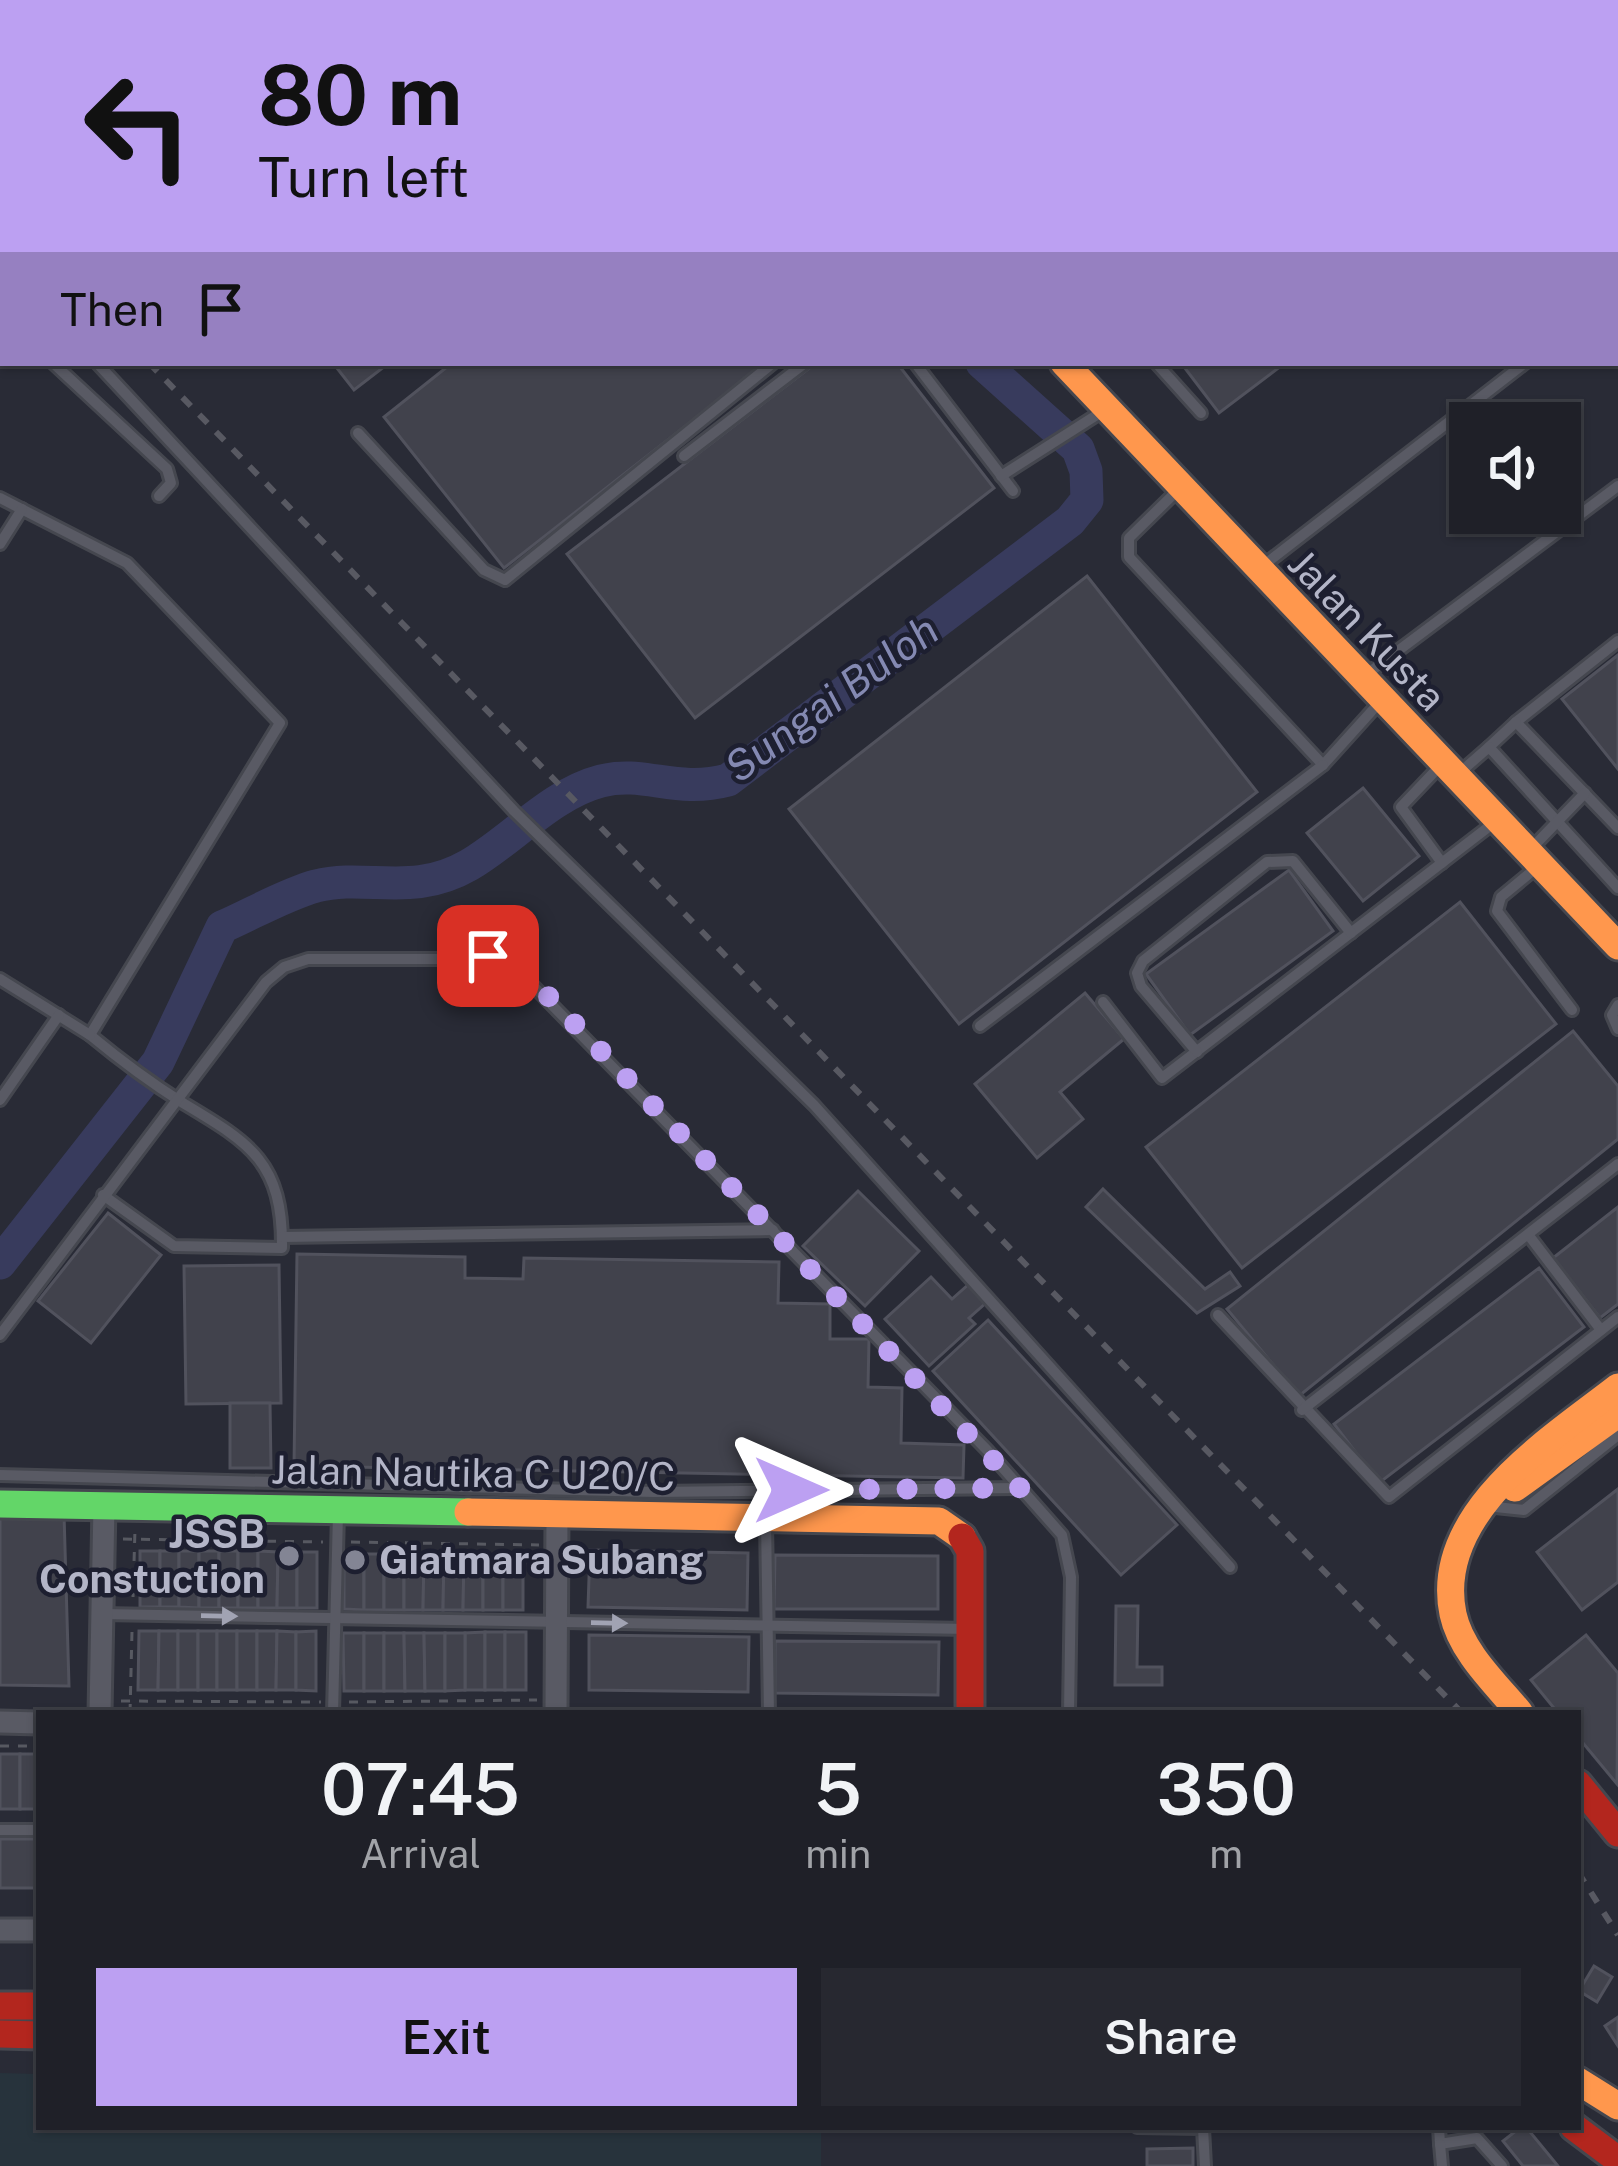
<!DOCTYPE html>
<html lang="en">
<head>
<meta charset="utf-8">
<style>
  body { margin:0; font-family:"Public Sans",sans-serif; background:#272830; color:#f1f3f6; height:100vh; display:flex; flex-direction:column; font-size:45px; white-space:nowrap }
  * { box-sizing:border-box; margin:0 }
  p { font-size:39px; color:#a1a3a8 }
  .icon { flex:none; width:66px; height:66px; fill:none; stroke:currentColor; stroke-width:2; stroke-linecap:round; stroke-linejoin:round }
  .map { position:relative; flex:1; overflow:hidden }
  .panel { position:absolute; left:36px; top:1710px; width:1545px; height:420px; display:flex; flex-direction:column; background:#1f2028; border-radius:0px; box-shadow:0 3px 9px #0004,0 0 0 3px #3c3e45 }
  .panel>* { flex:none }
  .top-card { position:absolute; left:0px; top:0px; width:1620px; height:366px; box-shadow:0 3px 9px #0004,0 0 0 3px #3c3e45; background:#bca0f2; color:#111; overflow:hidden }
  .buttons { position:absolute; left:1449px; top:402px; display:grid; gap:24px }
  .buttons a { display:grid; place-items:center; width:132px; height:132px; border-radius:0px; background:#1f2028; box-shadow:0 3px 9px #0004,0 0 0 3px #3c3e45; font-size:60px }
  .pin { position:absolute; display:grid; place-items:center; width:102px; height:102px; color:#fff; margin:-51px; border-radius:24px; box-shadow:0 6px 18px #0006 }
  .me { position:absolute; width:132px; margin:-66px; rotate:90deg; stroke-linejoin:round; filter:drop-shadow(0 0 9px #0008) }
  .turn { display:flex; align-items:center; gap:42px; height:252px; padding:0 60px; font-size:54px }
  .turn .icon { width:156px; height:156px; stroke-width:2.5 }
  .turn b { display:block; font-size:84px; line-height:102px }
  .then { display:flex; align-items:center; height:114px; padding:0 60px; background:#0003; gap:24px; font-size:45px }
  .eta { display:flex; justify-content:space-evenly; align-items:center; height:204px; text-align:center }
  .eta b { font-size:72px; font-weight:600; line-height:84px }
  .primary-button { display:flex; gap:24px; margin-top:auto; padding:24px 60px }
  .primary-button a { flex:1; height:138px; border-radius:0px; background:#bca0f2; color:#111; font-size:48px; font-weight:600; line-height:138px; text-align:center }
  .primary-button a+a { background:#272830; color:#f1f3f6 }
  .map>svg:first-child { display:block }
  .green { fill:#27333c }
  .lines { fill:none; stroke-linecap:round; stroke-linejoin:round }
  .river { stroke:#383b5d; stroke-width:33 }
  .building { fill:#41424c; stroke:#51525d; stroke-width:3 }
  .lane-casing { stroke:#45474f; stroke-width:16 }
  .street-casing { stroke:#45474f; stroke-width:27 }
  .fast-casing { stroke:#45474f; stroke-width:33 }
  .slow-casing { stroke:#45474f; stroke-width:33 }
  .jam-casing { stroke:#45474f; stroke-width:33 }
  .path { stroke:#575961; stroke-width:3; stroke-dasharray:9 9; stroke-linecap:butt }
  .lane { stroke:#595a64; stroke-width:10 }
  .street { stroke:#595a64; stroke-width:21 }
  .fast { stroke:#63d668; stroke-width:27 }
  .slow { stroke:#ff974d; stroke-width:27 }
  .jam { stroke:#b3261e; stroke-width:27 }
  .rail { stroke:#585962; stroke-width:6; stroke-dasharray:12 12; stroke-linecap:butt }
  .oneway { fill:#a1a3b3 }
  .route { stroke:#bca0f2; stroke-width:21; stroke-dasharray:0 37.8 }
  .poi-dot { fill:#838594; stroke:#1d1f30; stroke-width:4.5 }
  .labels { text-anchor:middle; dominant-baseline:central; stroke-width:9; stroke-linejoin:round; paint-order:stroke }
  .street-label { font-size:39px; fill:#b3b5c7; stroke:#1d1f30 }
  .poi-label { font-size:39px; font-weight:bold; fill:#b3b5c7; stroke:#1d1f30; text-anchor:end }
  .water-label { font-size:42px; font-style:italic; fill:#8489b2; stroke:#1d1f30 }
</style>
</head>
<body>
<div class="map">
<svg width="1618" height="2166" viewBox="0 0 1618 2166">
  <rect width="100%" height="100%" fill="#292b36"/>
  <path class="green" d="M0,2073L39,2074V2127H821V2166H0Z"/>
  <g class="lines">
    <g class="river">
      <path d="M1262,3L1266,0"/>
      <path d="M0,1263L158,1062L222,927C252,914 284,895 316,886C367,873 412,898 469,865C512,840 551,794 601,781C646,770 675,794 728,780L1070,521L1087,500L1086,471L1078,449L982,363"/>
    </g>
  </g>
  <g class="building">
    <path d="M370,0H446L366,3Z"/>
    <path d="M528,0H610L524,3Z"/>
    <path d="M838,0H957L959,3H833Z"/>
    <path d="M1032,0H1191L1028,3Z"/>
    <path d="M333,363H389L354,390Z"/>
    <path d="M452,363H766L504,568L384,417Z"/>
    <path d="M816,363H897L994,488L695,718L567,554Z"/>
    <path d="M1181,363H1285L1219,413Z"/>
    <path d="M1087,576L1257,792L959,1024L789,809Z"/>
    <path d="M1618,655V769L1562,699Z"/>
    <path d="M1363,788L1419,856L1363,901L1307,833Z"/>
    <path d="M1289,870L1333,931L1190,1035L1146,974Z"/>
    <path d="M1460,902L1556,1024L1242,1268L1146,1147Z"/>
    <path d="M1085,993L1124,1039L1060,1092L1083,1119L1037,1158L975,1084Z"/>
    <path d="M1573,1031L1618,1086V1139L1299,1396L1227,1309Z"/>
    <path d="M1103,1189L1205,1289L1230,1272L1240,1286L1197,1313L1086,1207Z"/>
    <path d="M858,1191L919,1251L865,1306L803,1246Z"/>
    <path d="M1618,1207V1304L1600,1318L1553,1258Z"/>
    <path d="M108,1213L161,1255L91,1343L38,1301Z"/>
    <path d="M297,1254L465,1257V1278L523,1279L524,1258L779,1262L778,1303L830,1304V1339H869L868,1387L902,1388L901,1443L964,1445L963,1478L294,1466Z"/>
    <path d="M279,1265L281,1403L186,1404L184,1266Z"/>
    <path d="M1539,1268L1584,1327L1379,1483L1334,1424Z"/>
    <path d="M931,1277L952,1299L969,1284L987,1302L969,1318L975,1324L929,1366L885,1319Z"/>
    <path d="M988,1320L1177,1525L1121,1575L933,1371Z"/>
    <path d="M230,1403H270L271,1468H230Z"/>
    <path d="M1618,1489V1582L1582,1610L1537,1552Z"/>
    <path d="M0,1513L64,1514L69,1686L0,1685Z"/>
    <path d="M590,1550L748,1553L747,1610L588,1607Z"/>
    <rect x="140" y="1551" width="20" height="56"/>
    <rect x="160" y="1551" width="19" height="56"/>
    <path d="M179,1551H199V1608L179,1607Z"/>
    <rect x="199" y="1551" width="20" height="57"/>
    <rect x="219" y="1551" width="19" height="57"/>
    <rect x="238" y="1551" width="20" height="57"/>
    <path d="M258,1551L278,1552L277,1608H258Z"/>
    <path d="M278,1552H297V1608H277Z"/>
    <rect x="297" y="1552" width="20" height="56"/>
    <path d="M344,1554H364V1610L344,1609Z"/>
    <rect x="364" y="1554" width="20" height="56"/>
    <rect x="384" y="1554" width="20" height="56"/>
    <path d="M404,1554L424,1555L423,1610H404Z"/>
    <path d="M444,1554L443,1610H423L424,1555Z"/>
    <path d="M444,1554H464L463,1610H443Z"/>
    <path d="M464,1554L483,1555V1610H463Z"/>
    <rect x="483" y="1555" width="20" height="55"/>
    <rect x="503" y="1555" width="20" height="55"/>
    <path d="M775,1555L938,1556V1609H774Z"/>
    <path d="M1116,1606H1138L1137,1667H1162V1685H1115Z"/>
    <path d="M139,1631H159L158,1690H138Z"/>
    <path d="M159,1631H178V1690H158Z"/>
    <rect x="178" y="1631" width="20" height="59"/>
    <rect x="198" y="1631" width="19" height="59"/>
    <rect x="217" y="1631" width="20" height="59"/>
    <rect x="237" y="1631" width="20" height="59"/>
    <path d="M257,1631H277L276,1690H257Z"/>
    <path d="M277,1631L296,1632V1690H276Z"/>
    <path d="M316,1631V1691L296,1690V1632Z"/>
    <path d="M485,1632V1690H465V1633Z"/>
    <rect x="485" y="1632" width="20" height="58"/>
    <rect x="505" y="1632" width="21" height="58"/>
    <path d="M343,1633H364V1691H344Z"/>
    <rect x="364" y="1633" width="20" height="58"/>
    <path d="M384,1633H404L405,1691H384Z"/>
    <path d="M404,1633H424L425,1691H405Z"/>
    <path d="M424,1633H445V1691H425Z"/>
    <path d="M445,1633H465V1690L445,1691Z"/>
    <path d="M589,1635L749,1637L748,1692L589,1690Z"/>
    <path d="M1586,1635L1618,1673L1617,1784L1578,1737V1713H1558L1531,1680Z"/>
    <path d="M775,1641L939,1642L938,1695L775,1693Z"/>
    <rect x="1153" y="1709" width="68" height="4"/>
    <rect x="0" y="1754" width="20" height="55"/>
    <rect x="20" y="1754" width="19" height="55"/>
    <rect x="0" y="1839" width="39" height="49"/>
    <path d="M1594,1966L1612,1977L1597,2002L1579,1991Z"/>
    <path d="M1618,2017V2046L1605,2026Z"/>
    <path d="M1521,2127H1526L1558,2166H1523L1503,2141Z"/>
    <path d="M1193,2148V2166H1147V2149Z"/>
  </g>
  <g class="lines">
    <defs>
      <g id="lane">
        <path d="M103,0L106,3"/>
        <path d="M1450,0L1452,3"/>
        <path d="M150,3L153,0"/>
        <path d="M459,3L463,0"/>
        <path d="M506,3L510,0"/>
        <path d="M1020,3L1024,0"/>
        <path d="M1194,3L1198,0"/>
        <path d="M1407,3L1411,0"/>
        <path d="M0,288L3,289"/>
        <path d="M0,316L3,318"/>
        <path d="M53,363L167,469L171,483L159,496"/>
        <path d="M97,363L514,811L814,1105L1230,1567"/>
        <path d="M915,363L1013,491"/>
        <path d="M1156,363L1201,413"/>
        <path d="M358,433L484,570L505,580L773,363"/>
        <path d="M684,456L805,363"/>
        <path d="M1001,476L1103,411"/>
        <path d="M1179,489L1129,538V557L1323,765L1379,703"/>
        <path d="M0,498L127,563L280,723L90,1035C119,1059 151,1083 183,1103C250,1143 283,1162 282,1248L174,1246L103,1195"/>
        <path d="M0,544L22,509"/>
        <path d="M1260,568L1525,363"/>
        <path d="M1618,641L1516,722L1618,828"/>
        <path d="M1363,677L1618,486"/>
        <path d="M1489,747L1516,722"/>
        <path d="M1439,767L1401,807L1442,863"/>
        <path d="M1457,775L1489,747L1618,888"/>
        <path d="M1529,851L1585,793"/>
        <path d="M1536,868L1501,897L1497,911L1572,1010"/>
        <path d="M0,979L90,1035"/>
        <path d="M1103,1002L1162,1078L1495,822"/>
        <path d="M1618,1005L1612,1015L1618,1029"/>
        <path d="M980,1026L1323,765"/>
        <path d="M1197,1052L1141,986L1137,973L1143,961L1267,862L1293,861L1351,933"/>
        <path d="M0,1100L59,1015"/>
        <path d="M282,1237L773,1230"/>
        <path d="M1530,1237L1601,1330"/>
        <path d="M1218,1315L1389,1497L1618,1317"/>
        <path d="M0,1335L266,982L284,967L308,959H507L987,1450L1062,1535L1071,1577L1069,1713"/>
        <path d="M1302,1410L1618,1164"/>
        <path d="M0,1475L654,1492L1020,1488"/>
        <path d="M1486,1506L1524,1510L1618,1435"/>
        <path d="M766,1521L769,1713"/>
        <path d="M102,1614L969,1629"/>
        <path d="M333,1713L338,1513"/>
        <path d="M0,1830H39"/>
        <path d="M1137,2127L1203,2128L1205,2166"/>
        <path d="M1439,2127L1440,2144L1477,2138L1502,2166"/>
        <path d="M1440,2144L1442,2166"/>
      </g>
      <g id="street">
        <path d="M100,1713L104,1505"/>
        <path d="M556,1713L557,1514"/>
        <path d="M0,1722L39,1723"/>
        <path d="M0,1930H39"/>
      </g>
      <path id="fast" d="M0,1504L468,1512"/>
      <g id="slow">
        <path d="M1064,363L1618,946"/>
        <path d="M1515,1488L1618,1414"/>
        <path d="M468,1512L939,1521L962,1537"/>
        <path d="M1520,1713C1496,1684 1461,1652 1453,1614C1432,1513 1550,1440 1618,1387"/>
        <path d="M1578,2081L1618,2106"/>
      </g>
      <g id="jam">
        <path d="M714,0L717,3"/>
        <path d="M962,1537L970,1551V1713"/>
        <path d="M1578,1784L1618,1833"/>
        <path d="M0,2006H39"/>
        <path d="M0,2034L39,2035"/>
        <path d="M1574,2127L1618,2160"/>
      </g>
    </defs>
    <use href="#lane" class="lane-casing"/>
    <use href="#street" class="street-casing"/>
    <use href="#fast" class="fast-casing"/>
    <use href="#slow" class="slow-casing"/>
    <use href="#jam" class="jam-casing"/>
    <g class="path">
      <path d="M123,1539L323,1542"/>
      <path d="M351,1542L539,1545"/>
      <path d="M133,1597L135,1529"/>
      <path d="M121,1701L321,1702"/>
      <path d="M349,1702L537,1700"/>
      <path d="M130,1713L132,1631"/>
      <path d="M0,1746H39"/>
    </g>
    <use href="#lane" class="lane"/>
    <use href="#street" class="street"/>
    <use href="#fast" class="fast"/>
    <use href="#slow" class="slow"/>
    <use href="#jam" class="jam"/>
    <g class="rail">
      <path d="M0,225L3,228"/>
      <path d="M149,363L1462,1713"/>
      <path d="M1578,1872L1618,1935"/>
    </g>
  </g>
  <defs><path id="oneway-solid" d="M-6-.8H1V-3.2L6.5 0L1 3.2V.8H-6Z" transform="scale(3)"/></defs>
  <g class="oneway">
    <use href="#oneway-solid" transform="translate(219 1616) rotate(1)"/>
    <use href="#oneway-solid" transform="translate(609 1623) rotate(1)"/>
  </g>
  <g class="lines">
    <path class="route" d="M488,956L507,959L524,971L1020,1488L791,1490"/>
  </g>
  <g class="poi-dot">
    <circle cx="289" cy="1556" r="12"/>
    <circle cx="355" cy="1560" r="12"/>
  </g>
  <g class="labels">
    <g class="street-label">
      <text transform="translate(1367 630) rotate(46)">Jalan Kusta</text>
      <text transform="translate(473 1473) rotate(1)">Jalan Nautika C U20/C</text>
    </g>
    <g class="poi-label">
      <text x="265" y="1534">JSSB<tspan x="265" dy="45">Constuction</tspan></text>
      <text x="379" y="1560" text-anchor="start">Giatmara Subang</text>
    </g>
    <g class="water-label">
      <text transform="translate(831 698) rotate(-36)">Sungai Buloh</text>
    </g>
  </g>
</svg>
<div class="buttons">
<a><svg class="icon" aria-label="sound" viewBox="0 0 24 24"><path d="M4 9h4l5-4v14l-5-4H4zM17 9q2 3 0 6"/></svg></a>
</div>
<div class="pin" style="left:488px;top:956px;background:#d93025"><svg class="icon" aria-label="arrive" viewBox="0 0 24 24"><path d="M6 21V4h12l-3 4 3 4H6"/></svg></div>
<svg class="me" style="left:791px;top:1490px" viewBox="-20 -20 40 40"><path d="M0-17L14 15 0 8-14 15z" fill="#bca0f2" stroke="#fff" stroke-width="4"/></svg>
<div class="top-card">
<div class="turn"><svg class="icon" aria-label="left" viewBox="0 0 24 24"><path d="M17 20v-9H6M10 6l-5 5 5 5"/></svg><div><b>80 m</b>Turn left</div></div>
<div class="then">Then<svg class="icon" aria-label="arrive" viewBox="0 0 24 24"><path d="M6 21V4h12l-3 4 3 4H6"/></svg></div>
</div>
<section class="panel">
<div class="eta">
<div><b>07:45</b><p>Arrival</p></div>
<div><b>5</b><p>min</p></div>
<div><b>350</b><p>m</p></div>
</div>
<div class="primary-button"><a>Exit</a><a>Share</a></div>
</section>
</div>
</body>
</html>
